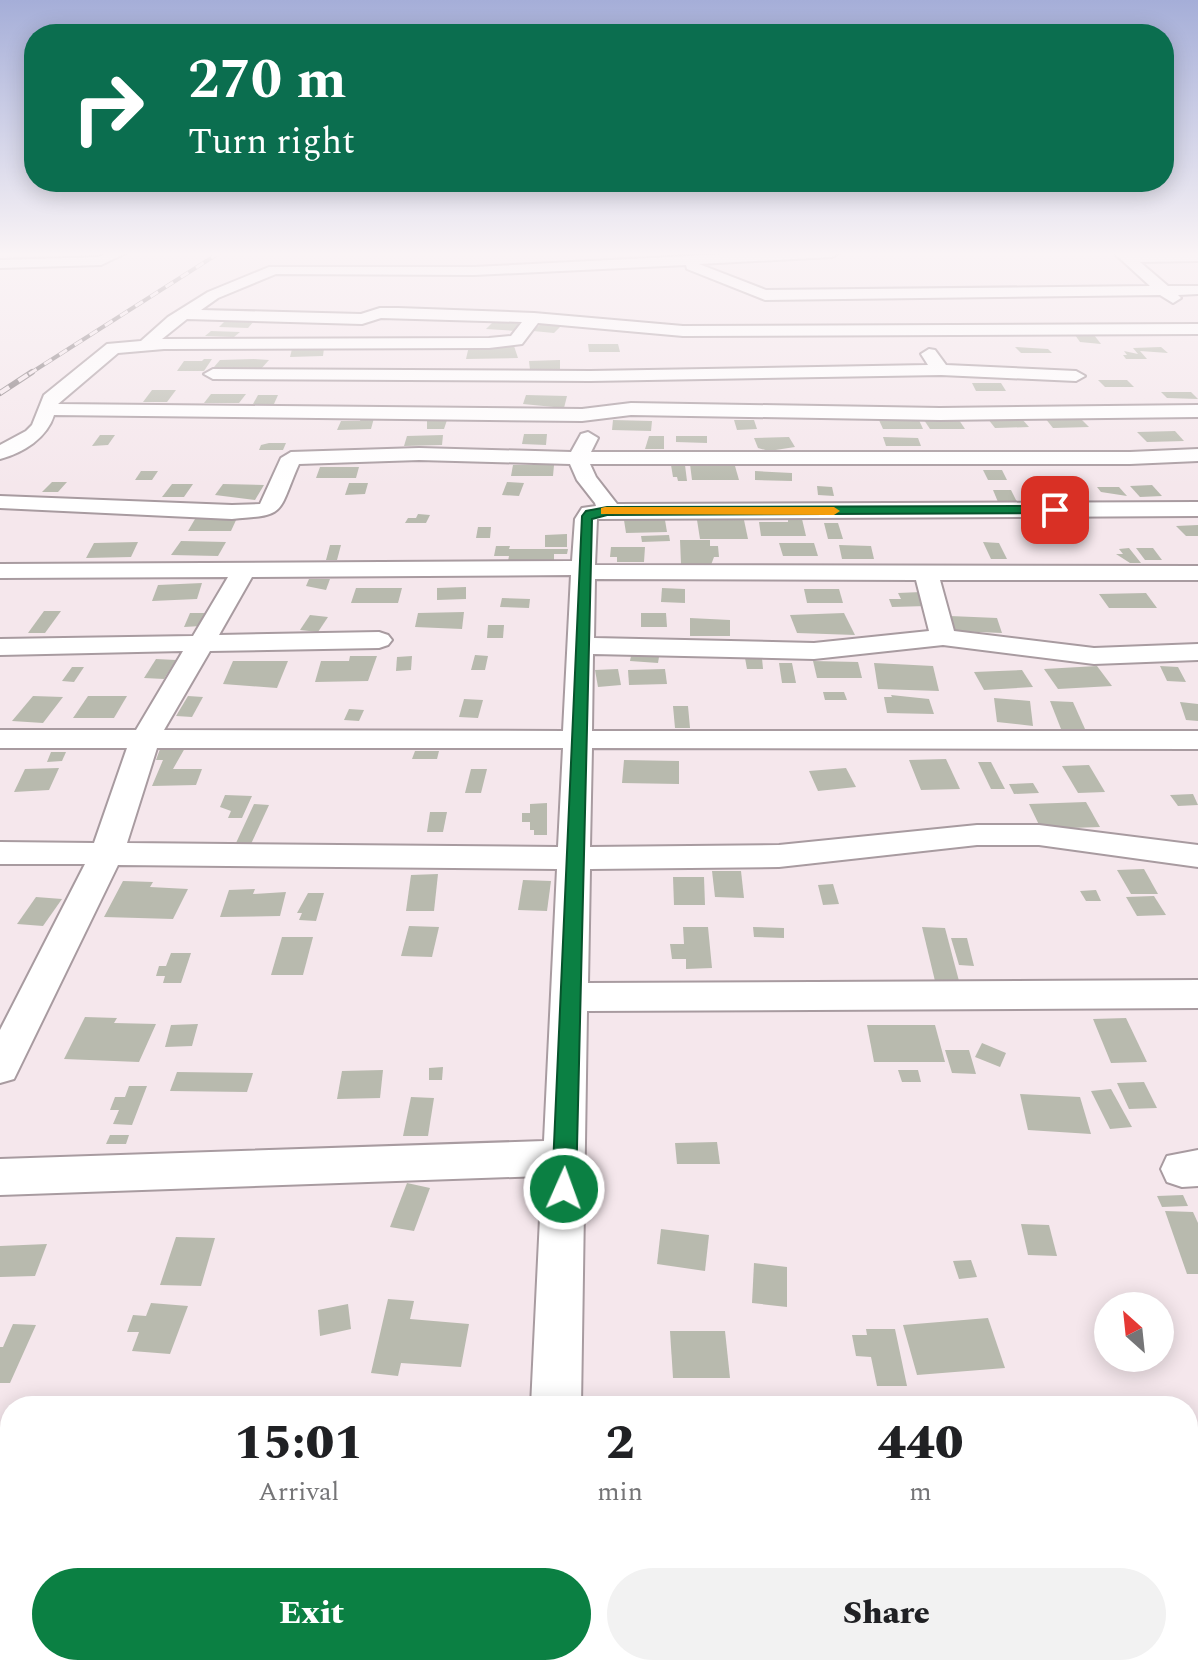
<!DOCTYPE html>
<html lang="en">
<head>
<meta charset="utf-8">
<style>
  body { margin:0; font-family:Spectral,serif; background:#f2f2f2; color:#202124; height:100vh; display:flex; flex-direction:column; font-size:30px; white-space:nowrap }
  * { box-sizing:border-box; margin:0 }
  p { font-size:26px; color:#757577 }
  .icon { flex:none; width:44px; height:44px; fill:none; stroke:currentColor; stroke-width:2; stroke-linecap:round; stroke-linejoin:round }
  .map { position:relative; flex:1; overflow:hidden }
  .details { position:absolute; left:0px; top:1396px; width:1198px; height:280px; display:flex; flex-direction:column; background:#fff; border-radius:32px 32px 0 0; box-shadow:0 4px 20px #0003 }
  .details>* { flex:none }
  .guide { position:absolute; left:24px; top:24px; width:1150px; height:168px; border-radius:32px; box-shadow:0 4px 20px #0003; background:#0b6e4f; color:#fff; overflow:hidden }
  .needle { width:52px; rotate:333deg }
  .controls { position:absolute; left:1094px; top:1292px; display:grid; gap:16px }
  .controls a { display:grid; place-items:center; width:80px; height:80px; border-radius:50%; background:#fff; box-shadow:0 4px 20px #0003; font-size:40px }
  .pin { position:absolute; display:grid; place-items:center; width:68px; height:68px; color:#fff; margin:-34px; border-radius:16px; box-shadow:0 4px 12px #0006 }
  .me { position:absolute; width:88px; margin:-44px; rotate:2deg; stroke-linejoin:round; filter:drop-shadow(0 0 6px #0008) }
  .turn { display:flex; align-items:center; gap:28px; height:168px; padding:0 32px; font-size:36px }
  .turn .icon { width:104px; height:104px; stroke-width:2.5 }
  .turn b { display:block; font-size:56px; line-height:68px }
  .eta { display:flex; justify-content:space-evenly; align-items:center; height:136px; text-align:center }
  .eta b { font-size:48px; font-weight:800; line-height:56px }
  .action { display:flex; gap:16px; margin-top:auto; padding:16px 32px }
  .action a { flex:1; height:92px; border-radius:48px; background:#0b8043; color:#fff; font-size:32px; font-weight:800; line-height:92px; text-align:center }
  .action a+a { background:#f2f2f2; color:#202124 }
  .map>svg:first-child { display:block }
  .building { fill:#b8baae }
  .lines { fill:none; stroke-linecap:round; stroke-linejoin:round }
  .minor-casing { stroke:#a89ba0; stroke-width:4 }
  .minor { fill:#fff; fill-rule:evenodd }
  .rail-far1-casing { stroke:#837a7d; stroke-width:4 }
  .rail-casing { stroke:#837a7d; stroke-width:6 }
  .rail-far1 { stroke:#f5e7ec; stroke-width:3; stroke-dasharray:9; stroke-linecap:butt }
  .rail { stroke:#f5e7ec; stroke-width:4; stroke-dasharray:11; stroke-linecap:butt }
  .route { fill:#0b8043; stroke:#07532c; stroke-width:2 }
  .slow { fill:#f59e0b }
</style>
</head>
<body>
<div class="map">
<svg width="1198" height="1676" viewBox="0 0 1198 1676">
  <rect width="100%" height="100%" fill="#f5e7ec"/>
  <g class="building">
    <path d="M225,321H254L248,328L219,327Z"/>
    <path d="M494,321L523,324L516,331L486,329Z"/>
    <path d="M543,322L562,325L554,333L533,331Z"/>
    <path d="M211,331L240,332L234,337L205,336Z"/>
    <path d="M1075,335H1094L1101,344L1080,342Z"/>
    <path d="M588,344H618L620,352H589Z"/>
    <path d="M469,346H514L518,358L466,359Z"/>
    <path d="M1015,347L1048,349L1052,353H1021Z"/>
    <path d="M1161,347L1168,353L1140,351L1147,359H1126L1123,355H1127L1124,351L1138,354L1133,348Z"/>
    <path d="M324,348L323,356L290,357L292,349Z"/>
    <path d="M204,359H212L204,371H177L184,361H202Z"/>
    <path d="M254,359L269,360L260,370L214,367L220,360Z"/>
    <path d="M560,360V369L530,370L529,361Z"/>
    <path d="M1098,380H1127L1134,387H1105Z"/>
    <path d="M972,383H1001L1006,391H976Z"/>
    <path d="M152,390H176L167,402H143Z"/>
    <path d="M1161,392H1191L1198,399L1167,398Z"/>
    <path d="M211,394H246L239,403H204Z"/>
    <path d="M258,395H278L274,404H253Z"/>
    <path d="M526,395L567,396L564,408L523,404Z"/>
    <path d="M361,418H374L371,429L337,430L341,421H360Z"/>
    <path d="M1045,418L1081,419L1089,427L1053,428Z"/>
    <path d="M988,419H1022L1029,427L995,428Z"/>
    <path d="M427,420H447L444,429H427Z"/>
    <path d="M613,420L652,421L651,431L612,430Z"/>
    <path d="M734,420H754L757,429L737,430Z"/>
    <path d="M879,420H919L923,429H883Z"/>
    <path d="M924,420H959L965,429H930Z"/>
    <path d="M1175,431L1184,441L1147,442L1137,432Z"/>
    <path d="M524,434H547L546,445L522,444Z"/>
    <path d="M100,435H115L108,445L92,446Z"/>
    <path d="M443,435L442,445L404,446L407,436Z"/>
    <path d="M649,436H664V449H645Z"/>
    <path d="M676,436H707V443L676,442Z"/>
    <path d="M789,437L795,447L769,451L758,448L754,438Z"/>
    <path d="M883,437L918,438L921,446H886Z"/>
    <path d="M269,443H286L283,450H259L261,445Z"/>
    <path d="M690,464L735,466L739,480H692Z"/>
    <path d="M513,465H554L553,476H511Z"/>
    <path d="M671,465H685L687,481H678L677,477H673Z"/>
    <path d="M320,467H359L356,478H316Z"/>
    <path d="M983,470H1002L1007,480H988Z"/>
    <path d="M141,471H158L152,480H135Z"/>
    <path d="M755,471L792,473V481L755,480Z"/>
    <path d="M1056,481H1083L1087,489L1059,486Z"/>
    <path d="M52,482H67L58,492H42Z"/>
    <path d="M507,482L524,483L519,496L502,495Z"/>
    <path d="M349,483H368L365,494L345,495Z"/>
    <path d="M172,484H193L184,497H162Z"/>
    <path d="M223,484L264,485L255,500L215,495Z"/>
    <path d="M1152,485L1162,496L1140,497L1130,486Z"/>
    <path d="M817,486L832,487L834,496L818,495Z"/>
    <path d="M1097,487H1119L1127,496L1101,492Z"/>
    <path d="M993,490H1011L1017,502H998Z"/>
    <path d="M418,514L430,515L426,523H405L408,518H416Z"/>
    <path d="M237,518L231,531H188L195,519Z"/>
    <path d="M788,519H802L806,536H761L759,522H788Z"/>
    <path d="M624,520H665L667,532L626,533Z"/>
    <path d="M697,520H744L748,539H700Z"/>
    <path d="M1050,522H1073L1080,534L1055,532Z"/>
    <path d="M824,523H838L843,539H828Z"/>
    <path d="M1198,525V536H1186L1176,526Z"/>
    <path d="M478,527H491L490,538H476Z"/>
    <path d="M567,534V547H545V535Z"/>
    <path d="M669,535L670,541L642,542L641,536Z"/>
    <path d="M680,540H710V546H718L719,557H714L711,565L681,564Z"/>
    <path d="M181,541L226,542L218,556L171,555Z"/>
    <path d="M138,542L131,557L86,558L94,543Z"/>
    <path d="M983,542L999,543L1007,559H991Z"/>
    <path d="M779,543H814L818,556H783Z"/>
    <path d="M330,545H341L337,560H326Z"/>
    <path d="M839,545L871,546L874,559H842Z"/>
    <path d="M496,546H510L509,549H568L567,554H554V560L508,561L509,556H494Z"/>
    <path d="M611,547H645L644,562H617V557H610Z"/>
    <path d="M1129,548L1141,563H1130L1116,554H1123L1119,549Z"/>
    <path d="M1136,548H1153L1162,560H1145Z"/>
    <path d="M309,579H330L326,590L306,586Z"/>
    <path d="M202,583L197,599L152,601L158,585Z"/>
    <path d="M466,587V599L437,600V588Z"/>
    <path d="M356,588H402L398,603H351Z"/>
    <path d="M662,588L685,589V603L661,602Z"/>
    <path d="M804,589H839L843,603H807Z"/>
    <path d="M921,592L927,606L892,607L889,599H901L898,593Z"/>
    <path d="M1146,593L1157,608H1109L1099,594Z"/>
    <path d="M502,598L530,599L529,608L500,607Z"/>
    <path d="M44,611H61L45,633H28Z"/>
    <path d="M464,612L462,629L415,627L418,613Z"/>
    <path d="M190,613H206L201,626L184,627Z"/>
    <path d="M641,613H666L667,627H641Z"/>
    <path d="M844,613L855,635L797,633L790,615Z"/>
    <path d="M310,615L328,617L318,632L300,630Z"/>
    <path d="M950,616L997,618L1002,633L954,631Z"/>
    <path d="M690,618L730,620V636H690Z"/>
    <path d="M488,625H504L503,638H487Z"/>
    <path d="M475,655L488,656L485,670H471Z"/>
    <path d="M350,656H377L368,681L315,682L321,661H349Z"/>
    <path d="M412,656L411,670L396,671L397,657Z"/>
    <path d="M631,656L659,657L658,663L630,661Z"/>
    <path d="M745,658H762L763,669H747Z"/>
    <path d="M156,659L176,660L164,679L144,678Z"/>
    <path d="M233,661H288L277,688L223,684Z"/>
    <path d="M813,661L858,662L862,678H817Z"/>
    <path d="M779,663H792L796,683H782Z"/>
    <path d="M874,663L933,666L939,691L878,689Z"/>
    <path d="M1097,666L1112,686L1058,689L1044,669Z"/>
    <path d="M1160,666L1178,667L1186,682L1167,681Z"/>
    <path d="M72,667H84L74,682L62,681Z"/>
    <path d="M618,669L621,685L598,687L595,670Z"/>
    <path d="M665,669L667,684L629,685L628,670Z"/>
    <path d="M1022,670L1033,687L984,690L974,672Z"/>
    <path d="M823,692H844L847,700H825Z"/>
    <path d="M891,695L929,699L934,714L887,713L884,697H892Z"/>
    <path d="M33,696L63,697L43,723L12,721Z"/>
    <path d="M88,696H127L114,718H73Z"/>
    <path d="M188,696L203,697L192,717L176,716Z"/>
    <path d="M994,698L1030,701L1033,726L997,722Z"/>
    <path d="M464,699L483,700L478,718L459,717Z"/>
    <path d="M1050,701L1073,702L1085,729H1061Z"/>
    <path d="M1180,702L1198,704V721L1186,720Z"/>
    <path d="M673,706H688L690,728H675Z"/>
    <path d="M349,709L364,710L359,721L344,720Z"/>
    <path d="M185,748L173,769H202L196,785L152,786L163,760H156L160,749Z"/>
    <path d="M415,751H439L437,759H412Z"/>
    <path d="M51,752H66L62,761L47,762Z"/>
    <path d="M946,759L960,789L921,790L909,760Z"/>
    <path d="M624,760L679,761V784L622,783Z"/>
    <path d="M978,762H991L1005,789H991Z"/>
    <path d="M1089,765L1105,792L1078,793L1062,766Z"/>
    <path d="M59,768L49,790L14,792L25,769Z"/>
    <path d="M846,768L856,787L818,791L809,771Z"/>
    <path d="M471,769H487L481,793H465Z"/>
    <path d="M1033,783L1039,793L1014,794L1009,784Z"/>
    <path d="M1193,794L1198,805L1178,806L1170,795Z"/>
    <path d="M225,795L252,796L242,818H228L231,811L220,807Z"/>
    <path d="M1086,802L1100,827L1041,829L1029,804Z"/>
    <path d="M547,803V835H534V830H530V822H522V813H530V804Z"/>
    <path d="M254,804L269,805L251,844L236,843Z"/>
    <path d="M430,812H447L443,832H427Z"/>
    <path d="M1144,869L1158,894H1131L1117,870Z"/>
    <path d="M712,871H741L744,898L715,897Z"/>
    <path d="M438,874L434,911H406L411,875Z"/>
    <path d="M673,877H704L705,905H674Z"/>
    <path d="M523,880L551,881L547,911L518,910Z"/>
    <path d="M123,881L153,882L150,887L188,889L173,919L104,917Z"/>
    <path d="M833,884L839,904L823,905L818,885Z"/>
    <path d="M255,889L253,894L286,892L280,916L220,917L229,890Z"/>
    <path d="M1096,890L1101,901H1086L1080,891Z"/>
    <path d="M308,893H324L316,921L299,920L302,913H297Z"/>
    <path d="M1154,896L1166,915L1137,916L1126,897Z"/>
    <path d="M36,897L62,899L43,926L17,924Z"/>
    <path d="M409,926L439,927L432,957L401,956Z"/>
    <path d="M683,927H708L712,968L686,969V959H672L670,944H684Z"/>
    <path d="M753,927L784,928V938L754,937Z"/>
    <path d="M922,927L945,928L959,981H935Z"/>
    <path d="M282,937H313L303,975H271Z"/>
    <path d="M951,938H967L974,966L959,965Z"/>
    <path d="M171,953H191L181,983H163L165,976H156L159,966H166Z"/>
    <path d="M85,1017L117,1018L114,1023L156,1024L139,1062L64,1059Z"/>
    <path d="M1126,1018L1147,1062L1111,1063L1093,1019Z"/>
    <path d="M198,1024L192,1046L165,1047L171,1025Z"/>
    <path d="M867,1025H935L945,1062H874Z"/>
    <path d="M982,1043L1006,1053L1000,1067L975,1057Z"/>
    <path d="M945,1050H969L976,1074L952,1073Z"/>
    <path d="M443,1067L442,1080H429V1068Z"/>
    <path d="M383,1070L380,1098L337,1099L342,1071Z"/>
    <path d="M898,1070H918L921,1082H902Z"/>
    <path d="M177,1072L253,1073L247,1092L170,1091Z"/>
    <path d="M1144,1082L1157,1108L1129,1109L1117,1083Z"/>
    <path d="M129,1086H147L132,1125L113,1124L119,1110H110L115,1097H125Z"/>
    <path d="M1111,1089L1132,1127L1110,1129L1091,1091Z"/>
    <path d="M1020,1094L1080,1097L1091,1134L1028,1130Z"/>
    <path d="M411,1097L434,1098L428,1136H403Z"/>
    <path d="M110,1135H129L126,1144H106Z"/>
    <path d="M717,1142L720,1164H677L675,1143Z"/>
    <path d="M407,1183L430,1188L414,1231L390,1227Z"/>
    <path d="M1183,1195L1188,1206L1162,1207L1157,1196Z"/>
    <path d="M1165,1211L1193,1212L1198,1223V1274H1187Z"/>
    <path d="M1021,1224L1049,1225L1057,1256L1028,1255Z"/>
    <path d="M661,1229L709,1235L705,1271L657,1264Z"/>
    <path d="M176,1237L215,1238L201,1286L160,1285Z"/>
    <path d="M47,1244L35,1276L0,1277V1246Z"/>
    <path d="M971,1260L977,1277L959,1279L953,1261Z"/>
    <path d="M754,1263L787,1267V1307L752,1303Z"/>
    <path d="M388,1299L414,1301L410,1319L469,1324L461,1367L401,1363L398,1376L371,1373Z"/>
    <path d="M151,1303L188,1306L170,1354L132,1351L139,1332H127L133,1315L146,1316Z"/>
    <path d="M348,1304L351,1329L320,1336L318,1310Z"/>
    <path d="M988,1318L1005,1368L917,1375L903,1325Z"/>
    <path d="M13,1324L36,1325L10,1383H0V1347H3Z"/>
    <path d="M866,1329H895L907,1386H877L871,1357L856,1356L852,1335H867Z"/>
    <path d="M670,1331H725L730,1378H673Z"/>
  </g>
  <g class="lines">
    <defs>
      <g id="minor">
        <path d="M107,253H126L101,265L0,268V260L99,257Z"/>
        <path d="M747,253H839L832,257L699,264L766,290L1150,286L1114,253H1198V261L1140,262L1168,286H1198V294L1178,295L1181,298L1173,303L1160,295L765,300L687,269L686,265L474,275L276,274L218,298L201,310L361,314L380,308H398L534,313L683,326L1198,324V334L683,336L538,323L522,344L489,348L164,349L118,353L58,404L582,409L631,403L940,408L1198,405V417L940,420L631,415L582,421L54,415C47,438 23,453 0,459V445L26,431L32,425L44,395L107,344L141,341L168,317L208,292L269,267H474ZM381,318L522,322L511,336L489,338L162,339L187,319L362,324Z"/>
        <path d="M929,349L935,350L946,365L1076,371L1085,376L1076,381L941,375L590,381L213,379L204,374L213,369L590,371L928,365L921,354Z"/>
        <path d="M588,432L598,438L591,452H1130L1198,449V461L1130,464H590L596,477L617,504L1198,502V516L597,519L595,565L1198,566V580H940L954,631L1094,648L1198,644V660L1094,664L943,645L814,659L593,654L592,731H1198V749L592,748L590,847L779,845L977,825H1039L1198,845V867L1039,845H977L779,867L590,869L588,983L1198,980V1008L587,1011L581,1406H531L542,1176L0,1195V1159L544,1141L557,869L118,865L14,1079L0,1083V1030L85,864H0V842L94,843L127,748H0V730H136L183,651L0,655V639L193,636L228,577L0,578V564L572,561L575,519L582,508L596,506L595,503L577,480L570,464L419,460L299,464C277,514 288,515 232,519L0,508V496L232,505L260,504L281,458L291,452L419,448L571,452L581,434ZM571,575L563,731L164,730L210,651L379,648L388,645L392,640L388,635L379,632L219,635L252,577ZM595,579L916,580L929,631L814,643L594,638ZM157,748H563L558,847L127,843Z"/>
        <path d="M1198,1150V1186L1182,1187L1167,1182L1161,1169L1167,1156Z"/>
        <rect x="518" y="1666" width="58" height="10"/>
      </g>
    </defs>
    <use href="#minor" class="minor-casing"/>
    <use href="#minor" class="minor"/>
    <defs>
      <path id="rail-far1" d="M29,374L219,253"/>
      <path id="rail" d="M0,393L32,372"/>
    </defs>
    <use href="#rail-far1" class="rail-far1-casing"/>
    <use href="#rail" class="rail-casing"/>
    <use href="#rail-far1" class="rail-far1"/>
    <use href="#rail" class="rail"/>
  </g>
  <linearGradient id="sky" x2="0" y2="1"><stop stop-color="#a5aed8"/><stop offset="0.52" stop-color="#faf4f6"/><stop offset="1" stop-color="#faf4f6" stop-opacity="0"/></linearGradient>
  <rect width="1198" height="488" fill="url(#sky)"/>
  <path class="route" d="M1055,506L1059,508V513L607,515L592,519L576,1189L573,1197L564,1200L556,1197L552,1189L582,516L586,511L607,507Z"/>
  <path class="slow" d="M605,507H834L840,511L834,515L601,514V508Z"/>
</svg>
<div class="controls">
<a><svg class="needle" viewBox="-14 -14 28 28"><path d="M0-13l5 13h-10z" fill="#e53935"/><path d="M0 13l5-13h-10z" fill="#757577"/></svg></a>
</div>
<div class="pin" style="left:1055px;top:510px;background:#d93025"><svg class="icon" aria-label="arrive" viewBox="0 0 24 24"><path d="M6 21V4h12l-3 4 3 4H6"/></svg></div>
<svg class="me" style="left:564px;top:1189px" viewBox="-20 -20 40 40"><circle r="17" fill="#0b8043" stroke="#fff" stroke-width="3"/><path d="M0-11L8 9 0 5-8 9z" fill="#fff"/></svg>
<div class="guide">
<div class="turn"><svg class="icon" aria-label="right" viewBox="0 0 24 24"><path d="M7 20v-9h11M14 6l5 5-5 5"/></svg><div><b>270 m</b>Turn right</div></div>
</div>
<section class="details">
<div class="eta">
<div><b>15:01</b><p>Arrival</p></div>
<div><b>2</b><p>min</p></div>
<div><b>440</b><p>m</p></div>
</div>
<div class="action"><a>Exit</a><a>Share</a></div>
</section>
</div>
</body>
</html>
